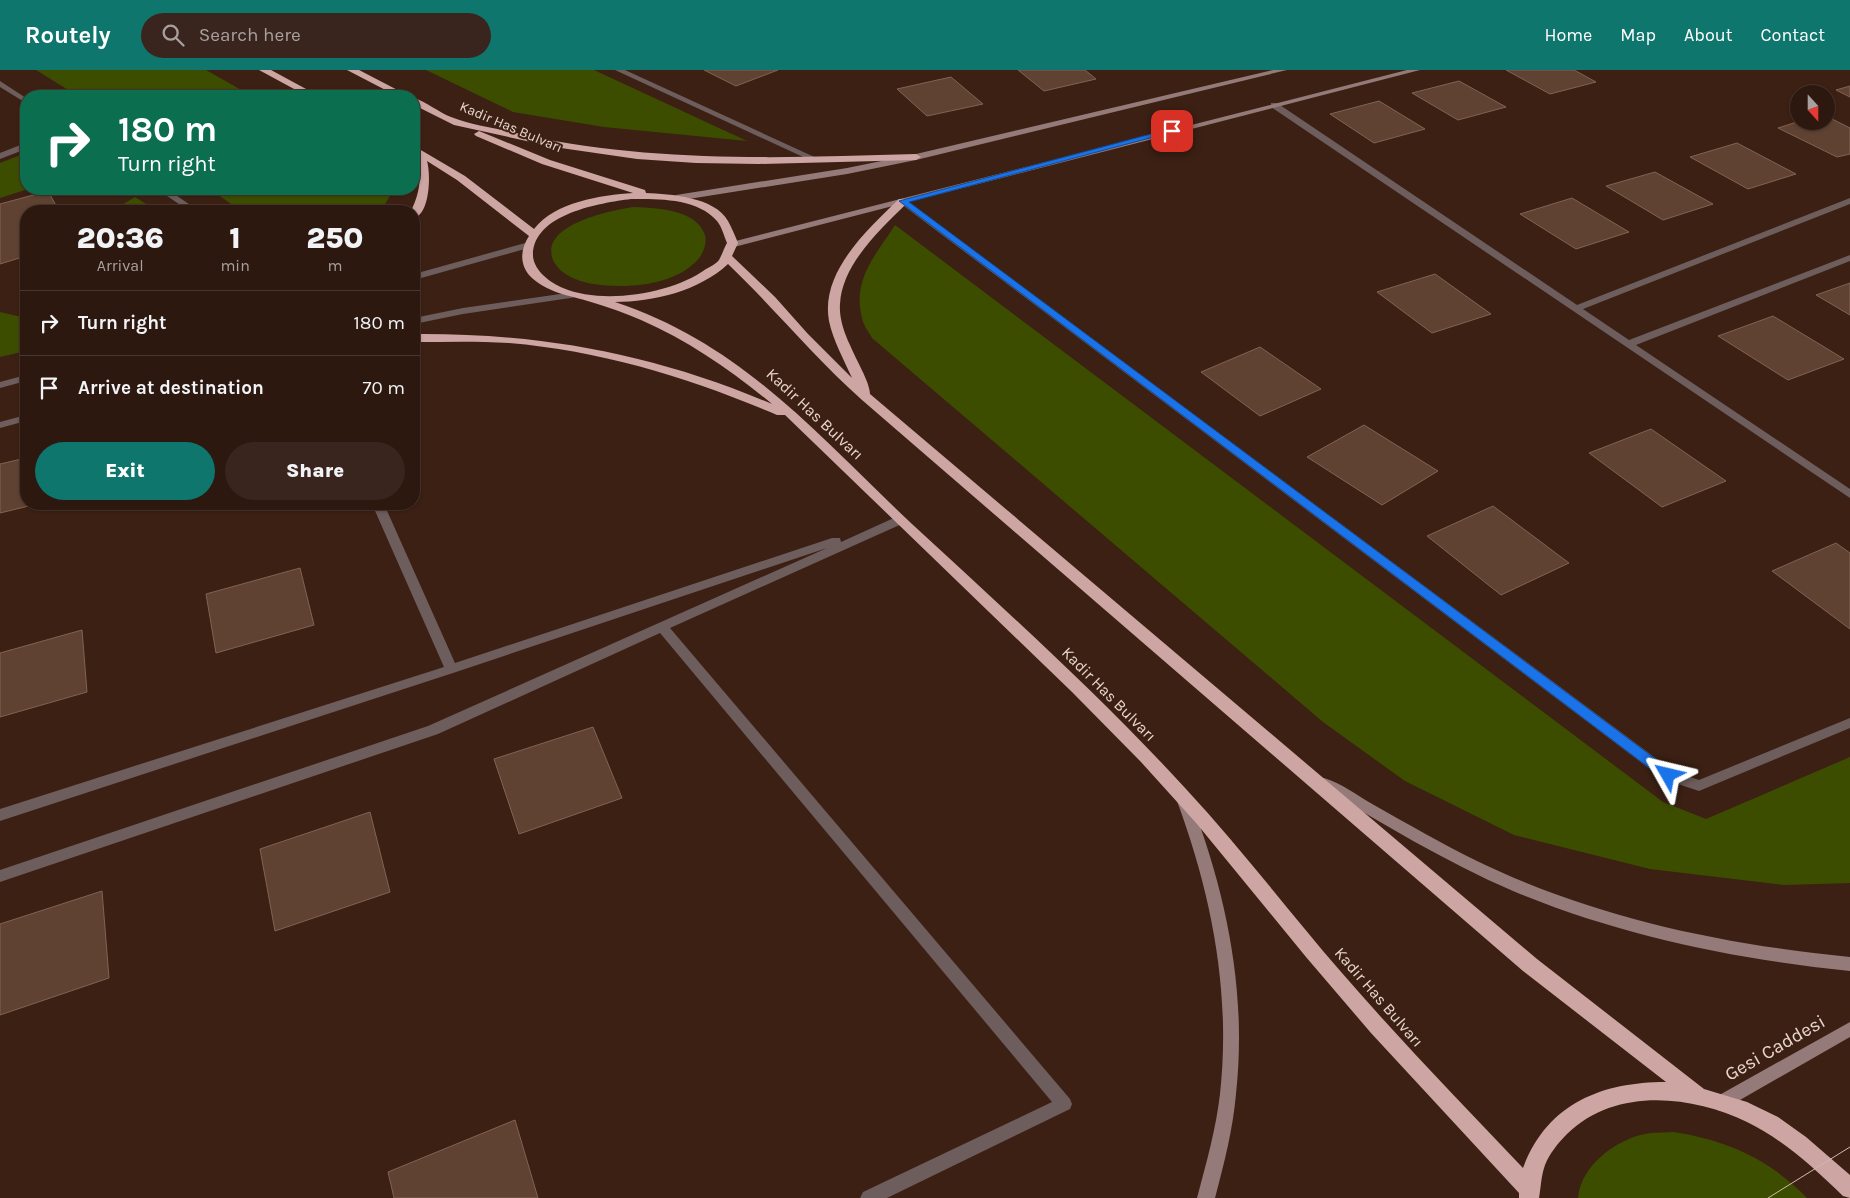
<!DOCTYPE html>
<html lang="en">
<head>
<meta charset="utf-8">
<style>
  body { margin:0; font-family:Karla,sans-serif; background:#39251d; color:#f1f3f6; height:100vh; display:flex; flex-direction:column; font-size:19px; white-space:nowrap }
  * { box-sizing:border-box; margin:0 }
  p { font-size:16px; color:#a7a09e }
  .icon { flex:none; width:28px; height:28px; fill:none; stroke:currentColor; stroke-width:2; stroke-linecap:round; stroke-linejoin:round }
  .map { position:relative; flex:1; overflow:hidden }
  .details { position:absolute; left:20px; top:135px; width:400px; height:305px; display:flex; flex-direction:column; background:#2d180f; border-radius:20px; box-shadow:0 1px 4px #0004,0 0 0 1px #48372f }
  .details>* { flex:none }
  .hud { position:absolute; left:20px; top:20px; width:400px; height:105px; border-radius:20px; box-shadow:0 1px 4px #0004,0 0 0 1px #48372f; background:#0b6e4f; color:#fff; overflow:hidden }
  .needle { width:32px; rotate:159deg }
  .buttons { position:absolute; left:1790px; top:15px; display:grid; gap:10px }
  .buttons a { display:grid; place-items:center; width:45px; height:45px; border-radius:50%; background:#2d180f; box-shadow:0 1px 4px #0004,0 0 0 1px #48372f; font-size:25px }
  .pin { position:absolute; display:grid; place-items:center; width:42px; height:42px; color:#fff; margin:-21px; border-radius:10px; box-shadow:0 2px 8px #0006 }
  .me { position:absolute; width:55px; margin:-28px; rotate:307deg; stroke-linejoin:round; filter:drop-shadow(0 0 4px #0008) }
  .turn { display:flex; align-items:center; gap:18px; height:105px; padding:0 15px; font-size:22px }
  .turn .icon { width:65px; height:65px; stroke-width:2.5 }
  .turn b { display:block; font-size:35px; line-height:42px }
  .eta { display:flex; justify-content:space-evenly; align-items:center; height:85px; text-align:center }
  .eta b { font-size:30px; font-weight:800; line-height:35px }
  .button { display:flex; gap:10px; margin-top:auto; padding:10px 15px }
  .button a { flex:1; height:58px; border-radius:30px; background:#0f766e; color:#fff; font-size:20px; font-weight:800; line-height:58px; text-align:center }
  .button a+a { background:#39251d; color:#f1f3f6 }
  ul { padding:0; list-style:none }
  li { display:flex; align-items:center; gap:15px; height:65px; padding:0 15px; border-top:1px solid #48372f }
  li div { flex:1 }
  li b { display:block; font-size:19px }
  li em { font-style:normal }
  header { display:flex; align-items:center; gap:30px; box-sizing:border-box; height:70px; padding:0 25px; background:#0f766e; color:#fff }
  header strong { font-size:24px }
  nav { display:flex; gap:28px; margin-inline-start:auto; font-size:18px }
  .search { width:350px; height:45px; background:#39251d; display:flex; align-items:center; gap:12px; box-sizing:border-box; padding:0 18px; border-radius:28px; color:#a7a09e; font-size:19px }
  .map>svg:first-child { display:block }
  .green { fill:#3d4d00 }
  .building { fill:#5f4232; stroke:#826352 }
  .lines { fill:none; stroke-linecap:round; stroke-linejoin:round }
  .lane { fill:#6d5d5c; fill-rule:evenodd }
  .street { fill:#6d5d5c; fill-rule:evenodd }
  .secondary { fill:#947a78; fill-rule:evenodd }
  .highway { fill:#cda5a2; fill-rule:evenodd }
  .tram { stroke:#ceb9b1; stroke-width:1 }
  .route { fill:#1a73e8; stroke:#114b97 }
  .labels { text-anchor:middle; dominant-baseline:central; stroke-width:4; stroke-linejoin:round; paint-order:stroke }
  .far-street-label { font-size:14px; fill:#e8d5cd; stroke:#3c2014 }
  .street-label { font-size:16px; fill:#e8d5cd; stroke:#3c2014 }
  .near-street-label { font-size:19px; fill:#e8d5cd; stroke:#3c2014 }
</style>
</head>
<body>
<header>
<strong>Routely</strong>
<div class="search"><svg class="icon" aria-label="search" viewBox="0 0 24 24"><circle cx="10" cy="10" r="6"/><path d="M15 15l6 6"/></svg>Search here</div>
<nav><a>Home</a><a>Map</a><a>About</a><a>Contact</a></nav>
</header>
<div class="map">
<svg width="1850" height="1128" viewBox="0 0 1850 1128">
  <rect width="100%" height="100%" fill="#3c2014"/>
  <g class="green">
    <path d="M36,0H206L252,26H78Z"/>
    <path d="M426,0H594L747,71L604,57L513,42Z"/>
    <path d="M26,83V119H28L0,128V93Z"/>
    <path d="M210,119H394L381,141H241Z"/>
    <path d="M135,127L157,141H119L120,136Z"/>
    <path d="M634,137C657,138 696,139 705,165C707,172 704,181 700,187C677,216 627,219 593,214C580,212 561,205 554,192C536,155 612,140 634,137Z"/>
    <path d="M895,155L1663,732L1706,749L1850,687V813L1784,815L1650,799L1514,765L1405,711L1323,652L872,268C869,262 863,255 862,248C852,209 876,185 895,155Z"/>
    <path d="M0,242L26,248V281L0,287Z"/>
    <path d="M1673,1062C1727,1070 1769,1089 1807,1128H1578C1581,1095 1616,1070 1645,1064C1654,1062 1664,1063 1673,1062Z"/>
  </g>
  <g class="building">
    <path d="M704,0H778L736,16Z"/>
    <path d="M1018,0H1085L1096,9L1044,21Z"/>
    <path d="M1506,0H1574L1596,12L1550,24Z"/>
    <path d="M951,7L983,34L927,46L897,19Z"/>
    <path d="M1459,11L1506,37L1458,50L1412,23Z"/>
    <path d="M1850,16V27L1836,20Z"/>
    <path d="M1379,31L1425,59L1374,73L1330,44Z"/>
    <path d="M1826,46L1850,58V84L1837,87L1778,58L1800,51H1826Z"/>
    <path d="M1737,73L1796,104L1748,119L1690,87Z"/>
    <path d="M1655,102L1713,134L1663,150L1606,116Z"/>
    <path d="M48,121L59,141H26V186L0,194V134Z"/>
    <path d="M1572,128L1629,162L1576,179L1520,144Z"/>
    <path d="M1435,204L1491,244L1432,263L1377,222Z"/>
    <path d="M1850,213V245L1816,225Z"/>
    <path d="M1773,246L1844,289L1788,310L1718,266Z"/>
    <path d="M1260,277L1321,319L1260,346L1201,302Z"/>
    <path d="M1364,355L1438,401L1382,435L1307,387Z"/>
    <path d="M1651,359L1726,411L1662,437L1589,383Z"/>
    <path d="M26,388V434H37L0,443V394Z"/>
    <path d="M1493,436L1569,493L1501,525L1427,466Z"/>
    <path d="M1836,473L1850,483V559L1772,501Z"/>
    <path d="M300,498L314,555L216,583L206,524Z"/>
    <path d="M82,560L87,622L0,647V583Z"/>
    <path d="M593,657L622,728L519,764L494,689Z"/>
    <path d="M370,742L390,822L275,861L260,779Z"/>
    <path d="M102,821L109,908L0,945V854Z"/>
    <path d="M515,1050L538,1128H394L388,1102Z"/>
  </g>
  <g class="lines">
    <path class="lane" d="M23,74H26V79L0,89V83Z"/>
    <g class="street">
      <path d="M615,0H625L821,90L814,92Z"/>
      <path d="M0,11L26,28V33L0,17Z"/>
      <path d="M1271,33H1277L1577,235L1850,128V134L1583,239L1629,270L1850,185V191L1636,275L1850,419V428L1271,37Z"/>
      <path d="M157,119H167L199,141H189Z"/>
      <path d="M903,128L1673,701L1699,710L1850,648V658L1699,721L1663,709L900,133L899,131Z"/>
      <path d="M529,172L532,173V177L414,210V204Z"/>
      <path d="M574,222L579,225L577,227L463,244L414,254V248L463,238Z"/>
      <path d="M26,305V311L0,318V312Z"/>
      <path d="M26,345V351L0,358V352Z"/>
      <path d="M372,434H384L455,593L832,468H840L841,472L896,447H904L906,450L904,453L670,558L1070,1029L1072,1034L1070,1039L887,1128H860L863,1122L1052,1032L660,563L438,664L0,812V800L428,656L827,478L456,602L0,751V739L444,597Z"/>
    </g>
    <g class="secondary">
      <path d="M1273,0H1287L916,90L847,104L676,131L672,128L676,125L847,98L916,84Z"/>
      <path d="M1407,0H1420L734,177L731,178L726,175L728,173Z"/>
      <path d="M1324,708C1341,713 1358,726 1374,735C1408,754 1442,774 1477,791C1595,848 1721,874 1850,887V901C1734,889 1621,866 1513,821C1445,792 1383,753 1319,717L1317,713L1319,709Z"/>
      <path d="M1184,726L1189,727L1191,731C1227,826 1247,923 1236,1024C1233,1059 1224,1094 1215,1128H1197C1206,1094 1216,1059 1220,1024C1231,923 1212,826 1177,731L1179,727Z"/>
      <path d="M1850,952V967L1726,1038L1720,1041L1714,1038L1712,1033L1714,1028Z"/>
    </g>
    <g class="highway">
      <path d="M259,0H271L319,26H307Z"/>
      <path d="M347,0H359L409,26H397Z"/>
      <path d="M414,28C427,32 438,42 451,47C474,56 501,59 525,65C654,93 784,88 916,84L921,87L916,90L759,94L696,93L637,89L554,77L454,55L414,35Z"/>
      <path d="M479,61L550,90L645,120L646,123C670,124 715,127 728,151C732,158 735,166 738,173L732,186L775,227L808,264L852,308C844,290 833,270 829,251C820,202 868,159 899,129H907L908,131L907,133C880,160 842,194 840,234C839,248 844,262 850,275C855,288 870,312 870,324L1537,889L1704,1019L1747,1032L1778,1047L1806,1067L1850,1105V1128L1843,1126C1814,1098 1784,1070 1747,1052C1691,1025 1615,1017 1567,1064C1558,1073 1550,1083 1545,1095C1541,1106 1541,1117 1539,1128H1519V1123L1371,963L1306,887L1197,754L1141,692L1072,622L785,345H777C690,308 603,281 509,273C477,271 446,272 414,272V264C542,263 654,284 772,334C732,301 689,271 641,250C625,243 608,237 591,232C569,225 546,223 529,205C519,193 521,178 529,166L457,110L427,91C431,104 430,144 414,148V141H411C418,127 422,111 418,95C416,88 414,83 414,76L465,106L534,159C555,132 601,125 633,123L542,94L476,66L474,64ZM631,129C659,129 697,128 717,151C722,157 724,166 727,173C724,178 722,185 719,190C716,194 710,197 706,199C672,224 603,235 563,218C551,213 534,201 533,186C532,144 600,133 631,129ZM728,194C774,238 814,287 862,330L1523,901L1666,1012C1601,1012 1547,1034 1523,1098C1462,1034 1400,970 1342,903C1289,842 1241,778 1186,719C1100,625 1005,540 912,454C817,365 744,275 615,232C653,232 699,221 728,194Z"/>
    </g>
    <path class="tram" d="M1768,1128L1850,1077"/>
  </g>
  <path class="route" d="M1170,59L1176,61L909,132L1673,702L1674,705L1673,709H1664L899,131Z"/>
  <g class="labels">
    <g class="far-street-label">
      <text transform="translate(511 57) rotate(23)">Kadir Has Bulvarı</text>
    </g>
    <g class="street-label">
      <text transform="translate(815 344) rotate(43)">Kadir Has Bulvarı</text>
      <text transform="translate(1109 624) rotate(45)">Kadir Has Bulvarı</text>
      <text transform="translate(1379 927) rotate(49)">Kadir Has Bulvarı</text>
    </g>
    <g class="near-street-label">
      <text transform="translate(1775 978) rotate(-30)">Gesi Caddesi</text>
    </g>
  </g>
</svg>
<div class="buttons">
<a><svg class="needle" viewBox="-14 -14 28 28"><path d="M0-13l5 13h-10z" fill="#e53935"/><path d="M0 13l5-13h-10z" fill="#a7a09e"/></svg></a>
</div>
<div class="pin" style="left:1172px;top:61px;background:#d93025"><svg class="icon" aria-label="arrive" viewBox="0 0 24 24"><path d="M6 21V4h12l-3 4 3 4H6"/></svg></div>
<svg class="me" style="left:1668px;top:705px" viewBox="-20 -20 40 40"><path d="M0-17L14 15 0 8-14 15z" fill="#1a73e8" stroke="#fff" stroke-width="4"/></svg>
<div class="hud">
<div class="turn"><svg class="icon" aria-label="right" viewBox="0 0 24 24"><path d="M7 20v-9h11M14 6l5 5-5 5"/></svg><div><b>180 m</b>Turn right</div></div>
</div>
<section class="details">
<div class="eta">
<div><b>20:36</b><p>Arrival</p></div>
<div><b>1</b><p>min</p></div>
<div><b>250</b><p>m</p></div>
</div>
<ul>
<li><svg class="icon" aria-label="right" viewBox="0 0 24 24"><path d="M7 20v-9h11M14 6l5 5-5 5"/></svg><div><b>Turn right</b></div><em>180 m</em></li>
<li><svg class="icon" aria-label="arrive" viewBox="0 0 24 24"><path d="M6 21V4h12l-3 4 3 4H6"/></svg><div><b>Arrive at destination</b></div><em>70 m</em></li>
</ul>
<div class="button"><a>Exit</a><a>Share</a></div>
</section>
</div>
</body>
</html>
